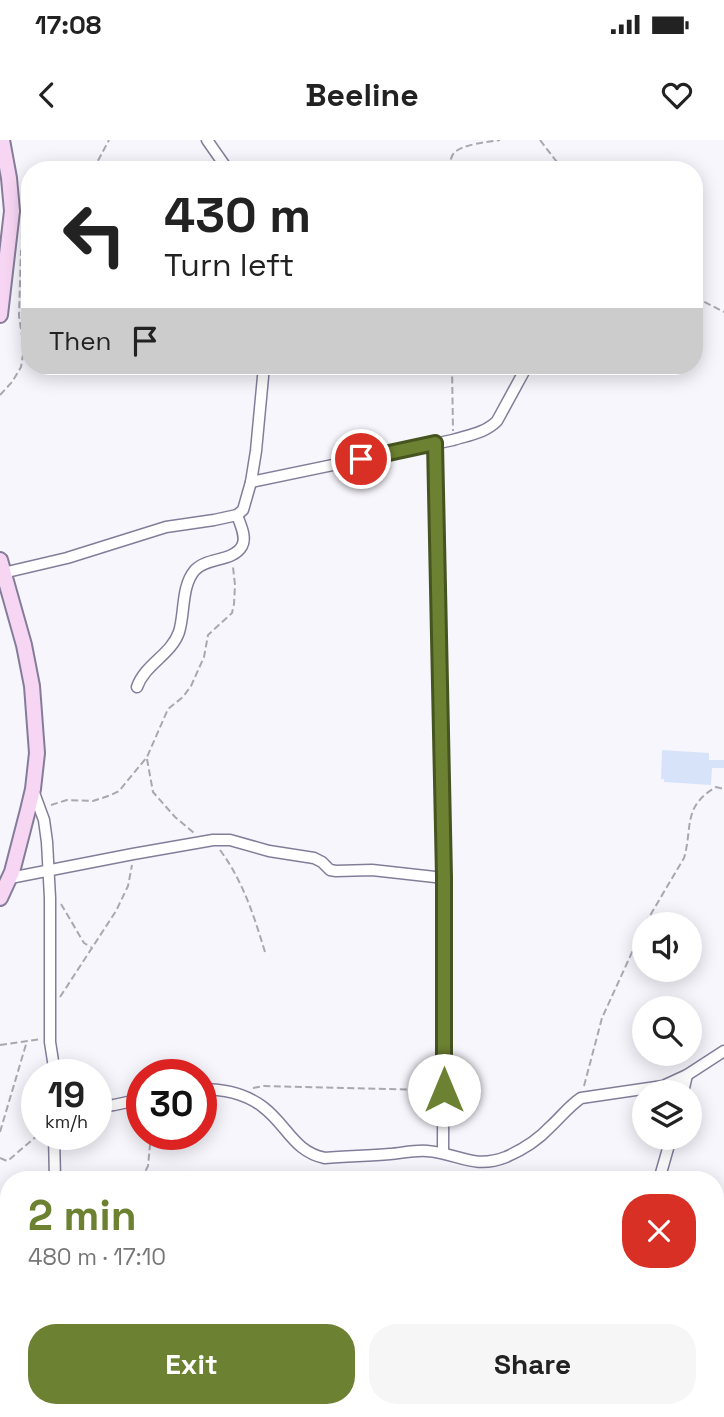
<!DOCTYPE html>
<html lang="en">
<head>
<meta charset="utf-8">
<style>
  body { margin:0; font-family:"Space Grotesk",sans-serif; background:#f6f6f6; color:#222; height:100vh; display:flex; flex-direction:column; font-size:26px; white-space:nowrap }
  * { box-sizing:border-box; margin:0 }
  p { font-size:23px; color:#767676 }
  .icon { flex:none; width:38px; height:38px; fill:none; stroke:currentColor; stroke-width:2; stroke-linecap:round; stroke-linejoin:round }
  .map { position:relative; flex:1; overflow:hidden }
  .side { position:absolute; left:0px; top:1031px; width:724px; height:247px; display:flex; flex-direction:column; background:#fff; border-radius:28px 28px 0 0; box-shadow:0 4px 18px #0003 }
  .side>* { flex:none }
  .top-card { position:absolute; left:21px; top:21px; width:682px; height:214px; border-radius:28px; box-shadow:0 4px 18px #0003; background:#fff; color:#222; overflow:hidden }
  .controls { position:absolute; left:632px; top:772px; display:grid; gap:14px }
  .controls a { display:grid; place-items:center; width:70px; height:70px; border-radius:50%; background:#fff; box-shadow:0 4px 18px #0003; font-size:35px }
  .speed { position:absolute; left:21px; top:919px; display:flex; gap:14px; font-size:35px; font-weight:700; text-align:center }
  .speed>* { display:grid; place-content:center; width:91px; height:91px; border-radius:50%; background:#fff; box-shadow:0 4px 18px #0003; line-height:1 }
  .speed small { font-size:18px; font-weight:400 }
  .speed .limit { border:10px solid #d22; background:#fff; color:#111 }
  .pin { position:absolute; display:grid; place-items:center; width:60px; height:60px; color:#fff; margin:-30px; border:4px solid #fff; border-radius:50%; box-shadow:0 2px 7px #0007 }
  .me { position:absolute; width:77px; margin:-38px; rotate:0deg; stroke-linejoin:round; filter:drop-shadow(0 0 5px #0008) }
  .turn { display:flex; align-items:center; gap:24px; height:147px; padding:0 28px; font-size:32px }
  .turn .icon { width:91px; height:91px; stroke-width:2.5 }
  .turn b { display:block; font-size:49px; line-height:60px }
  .then { display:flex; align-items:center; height:66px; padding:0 28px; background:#0003; gap:14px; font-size:26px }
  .round { display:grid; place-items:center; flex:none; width:74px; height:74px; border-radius:28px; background:#f6f6f6 }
  .overview { display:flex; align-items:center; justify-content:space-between; height:119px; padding:0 28px }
  h1 { font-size:42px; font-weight:600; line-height:52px; color:#6c8132 }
  .action { display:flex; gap:14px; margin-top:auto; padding:14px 28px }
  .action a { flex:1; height:80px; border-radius:28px; background:#6c8132; color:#fff; font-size:28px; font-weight:600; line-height:80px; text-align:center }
  .action a+a { background:#f6f6f6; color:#222 }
  .status { display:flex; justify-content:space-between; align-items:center; height:49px; padding:0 35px; background:#fff; direction:ltr }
  .status svg { height:19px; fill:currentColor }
  header { display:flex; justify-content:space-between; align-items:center; height:91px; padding:0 28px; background:#fff; font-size:32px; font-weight:600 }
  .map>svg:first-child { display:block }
  .building { fill:#d7e3f8 }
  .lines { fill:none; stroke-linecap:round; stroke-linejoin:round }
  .street-casing { stroke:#847d9a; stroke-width:13 }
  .secondary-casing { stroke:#847d9a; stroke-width:18 }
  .path { stroke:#a9a7b0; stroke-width:2; stroke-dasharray:7 3.5; stroke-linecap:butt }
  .street { stroke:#fff; stroke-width:10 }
  .secondary { stroke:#f7d6f4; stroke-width:14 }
  .route-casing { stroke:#465420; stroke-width:18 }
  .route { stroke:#6c8132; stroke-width:12 }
</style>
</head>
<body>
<div class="status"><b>17:08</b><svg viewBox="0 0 49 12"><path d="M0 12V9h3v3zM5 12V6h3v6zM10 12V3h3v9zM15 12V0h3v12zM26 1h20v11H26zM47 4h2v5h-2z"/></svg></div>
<header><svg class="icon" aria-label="back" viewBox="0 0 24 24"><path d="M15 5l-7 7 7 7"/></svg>Beeline<svg class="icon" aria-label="heart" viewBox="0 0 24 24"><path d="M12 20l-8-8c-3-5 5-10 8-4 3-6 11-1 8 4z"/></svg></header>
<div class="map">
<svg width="724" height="1277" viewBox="0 0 724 1277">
  <rect width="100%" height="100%" fill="#f8f6fd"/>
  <path class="building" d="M662,610L709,613V620H724V628H712L711,645L664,642V639H661Z"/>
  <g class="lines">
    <defs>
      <g id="street">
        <path d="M207,0L228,30"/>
        <path d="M435,303L444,738L443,1013"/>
        <path d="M251,342L453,300C469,295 485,293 497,281L527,226"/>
        <path d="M3,433L67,418L166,387L214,380L237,375L243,370L251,342L256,311L264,226"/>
        <path d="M137,547C145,524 171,515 179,492C185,473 181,446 195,430C207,417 233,422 242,406C247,397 240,384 237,375"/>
        <path d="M33,650L44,680L47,702L50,758V902L55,934"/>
        <path d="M10,738L133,714L213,700H230L269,711L314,718L322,722L330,730L336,731L372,730L444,738"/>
        <path d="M201,949C223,949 245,953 263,967C287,985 294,1012 325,1018C347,1016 368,1016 390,1014C402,1013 415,1010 427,1011C458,1013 473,1030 506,1017C522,1010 538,1000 550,987C561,977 569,966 581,958L663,946L687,935L724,911"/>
        <path d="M683,952L687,935"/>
        <path d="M96,967L114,965L142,959"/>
        <path d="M54,994L55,1040"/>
        <path d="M659,1040L671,998"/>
        <path d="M123,1269L129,1277"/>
        <path d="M544,1277L548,1269"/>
      </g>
      <g id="secondary">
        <path d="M0,175L12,71L9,38L2,0"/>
        <path d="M0,420L24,505L32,546L37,613L33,649L28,670L12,732L0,758"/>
      </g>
    </defs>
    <use href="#street" class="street-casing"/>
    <use href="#secondary" class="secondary-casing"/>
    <g class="path">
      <path d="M540,0L563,30"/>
      <path d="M93,30L109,0"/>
      <path d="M450,30C450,24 450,17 454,13C462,4 489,2 500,0"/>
      <path d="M21,95L30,94"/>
      <path d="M695,157L724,172"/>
      <path d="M452,226L453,291"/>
      <path d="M0,255L12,242L21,227L24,209L19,176L21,110"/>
      <path d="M147,619L153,652L175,677L194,693"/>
      <path d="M51,665L67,660L93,661L111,655L119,651L147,617L168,569L183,557L191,546L204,517L208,495L232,473L234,464L235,445L233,427"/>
      <path d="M220,710C243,741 254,776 265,812"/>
      <path d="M61,764L84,803L91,807"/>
      <path d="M645,784L684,718C693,687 682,667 716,647L724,649"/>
      <path d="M60,857L116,771L128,746L132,725"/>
      <path d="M0,905L41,899"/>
      <path d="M584,946L602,878L644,786"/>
      <path d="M253,948L264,946L432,950"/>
      <path d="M0,992L27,901"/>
      <path d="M0,1018L7,1021L10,1019L39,994"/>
      <path d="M141,1040L148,1026L151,994"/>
      <path d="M0,1145L9,1136"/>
      <path d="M0,1168L9,1185"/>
      <path d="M0,1181L8,1184"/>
      <path d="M458,1269L460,1277"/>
      <path d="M313,1277L315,1269"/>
    </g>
    <use href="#street" class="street"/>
    <use href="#secondary" class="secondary"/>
  </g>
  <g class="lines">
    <defs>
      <path id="route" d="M361,319L435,303L444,737V950"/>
    </defs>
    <use href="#route" class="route-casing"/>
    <use href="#route" class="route"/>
  </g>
</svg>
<div class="controls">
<a><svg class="icon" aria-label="sound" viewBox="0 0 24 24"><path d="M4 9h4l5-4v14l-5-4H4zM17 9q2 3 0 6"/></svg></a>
<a><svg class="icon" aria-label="search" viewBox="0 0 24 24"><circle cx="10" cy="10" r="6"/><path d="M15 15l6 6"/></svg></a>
<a><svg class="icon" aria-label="layers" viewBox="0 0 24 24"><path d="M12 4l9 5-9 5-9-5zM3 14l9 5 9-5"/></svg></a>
</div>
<div class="speed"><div>19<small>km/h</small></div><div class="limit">30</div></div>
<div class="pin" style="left:361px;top:319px;background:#d93025"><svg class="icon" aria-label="arrive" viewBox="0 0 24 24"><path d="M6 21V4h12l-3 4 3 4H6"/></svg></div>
<svg class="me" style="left:444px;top:950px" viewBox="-20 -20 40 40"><circle r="19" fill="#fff"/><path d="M0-13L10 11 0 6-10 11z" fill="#6c8132"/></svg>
<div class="top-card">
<div class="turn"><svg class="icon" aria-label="left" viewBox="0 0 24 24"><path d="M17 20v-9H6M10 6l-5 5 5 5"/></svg><div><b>430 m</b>Turn left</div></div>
<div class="then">Then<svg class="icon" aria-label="arrive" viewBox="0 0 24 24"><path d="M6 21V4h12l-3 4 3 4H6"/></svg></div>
</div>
<section class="side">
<div class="overview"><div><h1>2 min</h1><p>480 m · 17:10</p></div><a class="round" style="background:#d93025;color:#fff"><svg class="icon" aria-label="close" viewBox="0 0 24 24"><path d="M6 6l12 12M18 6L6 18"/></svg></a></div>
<div class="action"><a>Exit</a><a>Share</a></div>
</section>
</div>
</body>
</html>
